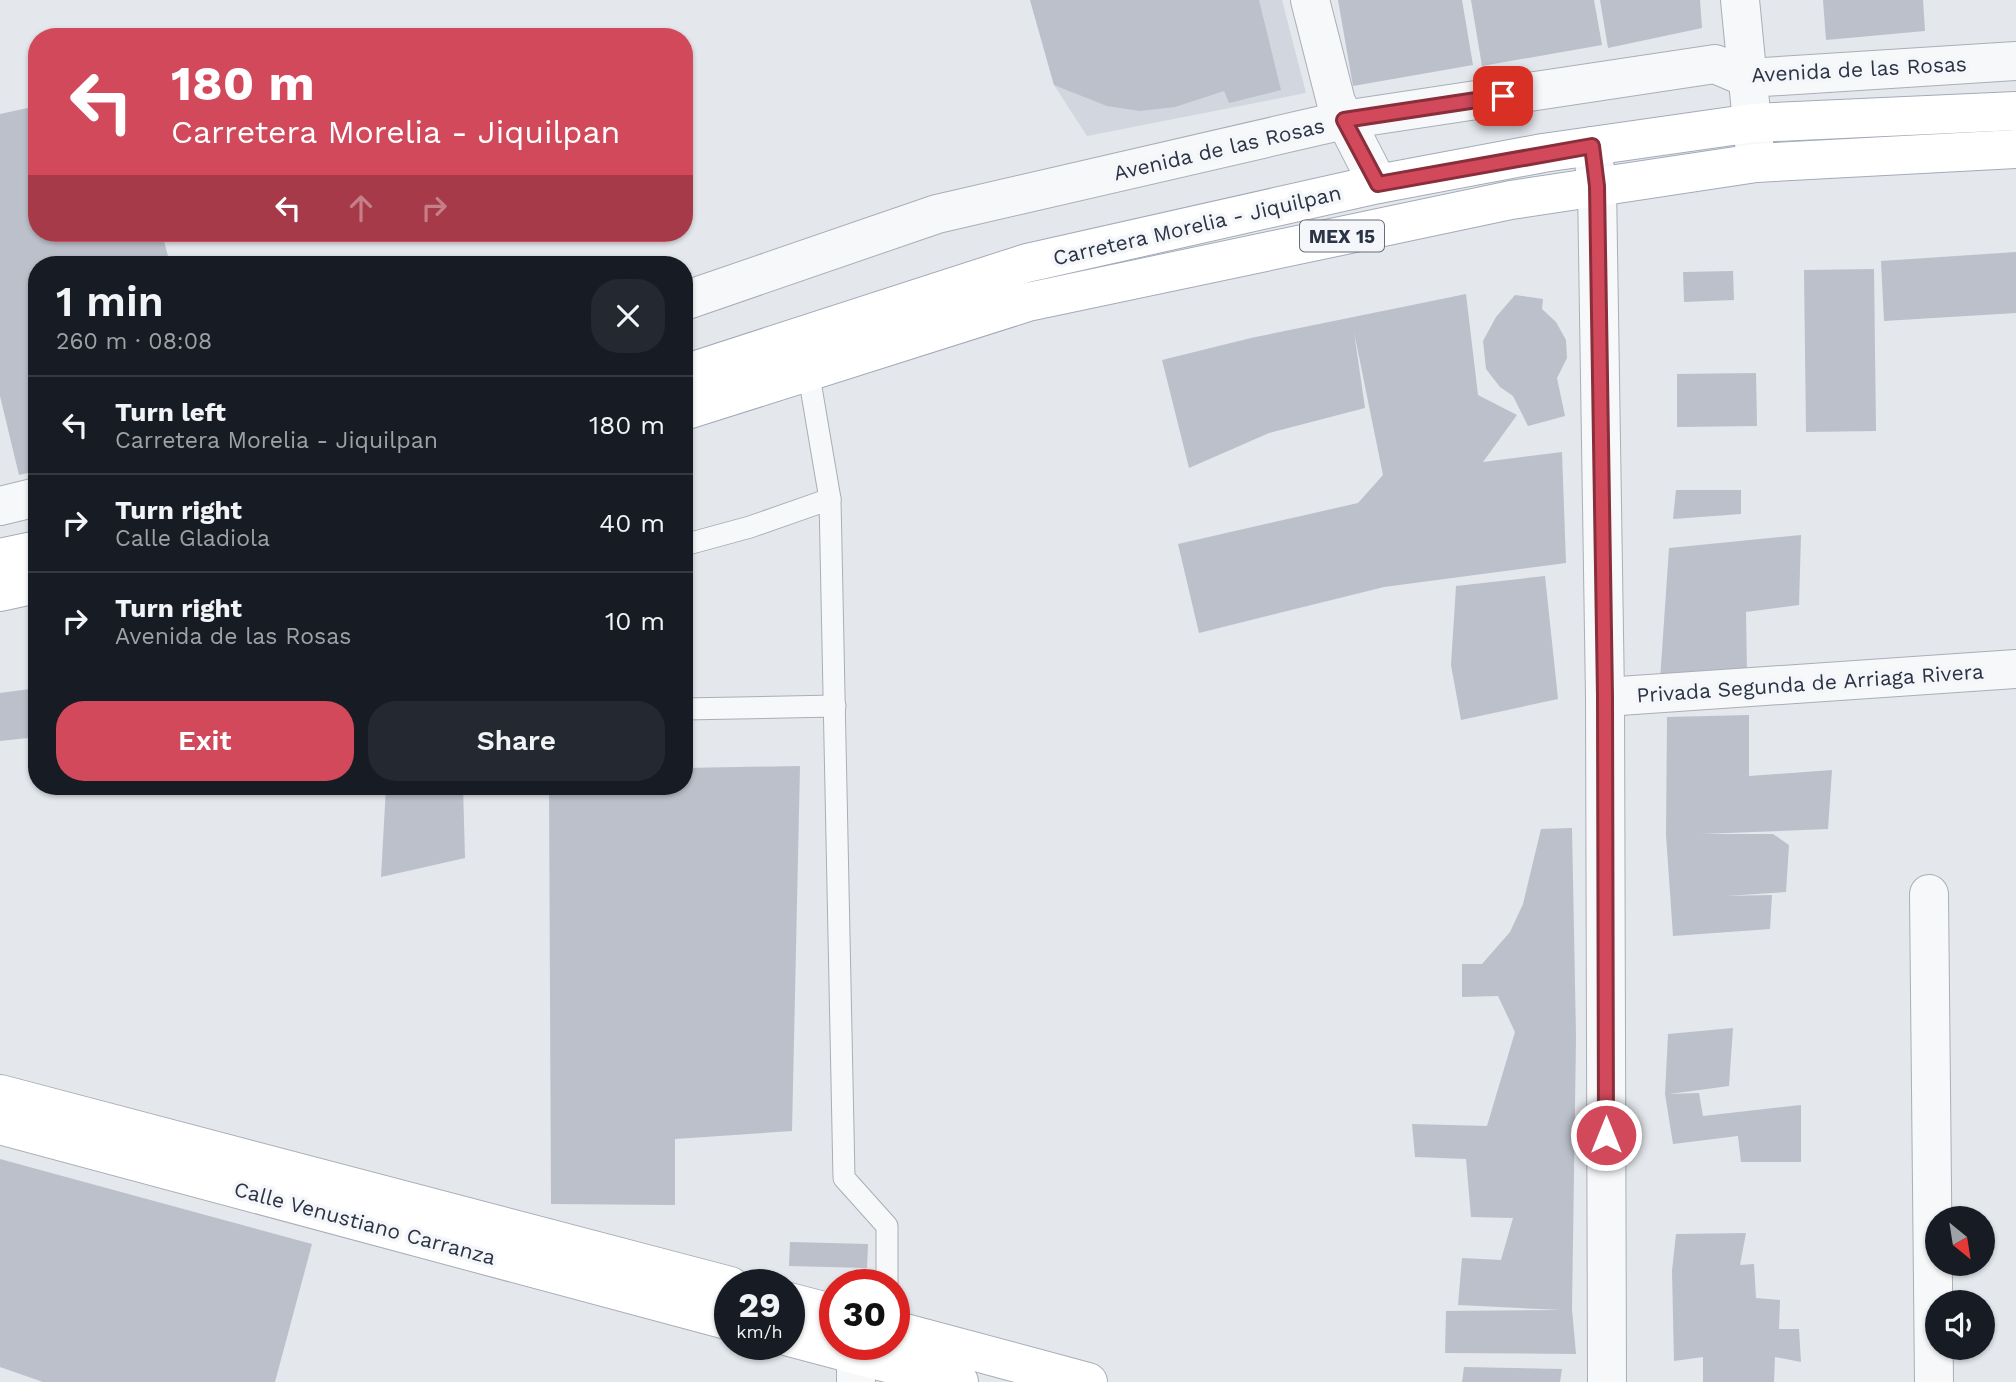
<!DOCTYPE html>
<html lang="en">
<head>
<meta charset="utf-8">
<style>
  body { margin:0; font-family:"Work Sans",sans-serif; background:#242831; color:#f1f3f6; height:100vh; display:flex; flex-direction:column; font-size:26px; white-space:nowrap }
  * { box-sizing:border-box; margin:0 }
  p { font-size:23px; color:#9ea1a6 }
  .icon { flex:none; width:38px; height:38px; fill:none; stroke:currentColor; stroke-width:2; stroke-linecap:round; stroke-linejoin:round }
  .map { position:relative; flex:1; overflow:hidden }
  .drawer { position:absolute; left:28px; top:256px; width:665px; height:539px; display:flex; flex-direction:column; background:#171b24; border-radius:28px; box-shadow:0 2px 5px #0004 }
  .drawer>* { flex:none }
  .guide { position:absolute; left:28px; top:28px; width:665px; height:214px; border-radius:28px; box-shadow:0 2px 5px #0004; background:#d1495b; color:#fff; overflow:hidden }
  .needle { width:46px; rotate:150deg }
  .buttons { position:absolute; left:1925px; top:1206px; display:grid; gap:14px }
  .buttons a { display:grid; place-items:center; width:70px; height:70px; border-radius:50%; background:#171b24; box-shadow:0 2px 5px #0004; font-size:35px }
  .speed { position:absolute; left:714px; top:1269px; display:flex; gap:14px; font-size:35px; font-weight:700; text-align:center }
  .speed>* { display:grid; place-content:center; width:91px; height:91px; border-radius:50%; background:#171b24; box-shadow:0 2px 5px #0004; line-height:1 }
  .speed small { font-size:18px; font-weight:400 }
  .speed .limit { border:10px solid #d22; background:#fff; color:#111 }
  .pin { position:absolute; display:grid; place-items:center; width:60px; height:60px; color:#fff; margin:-30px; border-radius:14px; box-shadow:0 4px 10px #0006 }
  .me { position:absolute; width:77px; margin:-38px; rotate:0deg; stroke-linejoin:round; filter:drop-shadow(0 0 5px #0008) }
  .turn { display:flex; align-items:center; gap:24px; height:147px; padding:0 28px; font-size:32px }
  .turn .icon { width:91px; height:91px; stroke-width:2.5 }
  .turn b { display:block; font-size:49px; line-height:60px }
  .lanes { display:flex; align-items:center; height:66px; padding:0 28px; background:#0003; justify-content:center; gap:35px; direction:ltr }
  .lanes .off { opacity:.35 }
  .round { display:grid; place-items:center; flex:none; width:74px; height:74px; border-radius:28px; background:#242831 }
  .overview { display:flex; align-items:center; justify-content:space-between; height:119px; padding:0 28px }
  h1 { font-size:42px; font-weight:600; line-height:52px }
  .button { display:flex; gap:14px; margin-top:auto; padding:14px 28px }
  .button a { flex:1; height:80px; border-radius:28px; background:#d1495b; color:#fff; font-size:28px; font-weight:600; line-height:80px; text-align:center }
  .button a+a { background:#242831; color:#f1f3f6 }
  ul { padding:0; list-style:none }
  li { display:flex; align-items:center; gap:21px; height:98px; padding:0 28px; border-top:2px solid #363941 }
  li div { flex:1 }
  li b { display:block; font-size:26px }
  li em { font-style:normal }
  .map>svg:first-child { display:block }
  .built { fill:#d2d6de }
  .building { fill:#bbc0ca }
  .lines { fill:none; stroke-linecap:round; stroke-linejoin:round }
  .lane-casing { stroke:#a9aeb7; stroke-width:23 }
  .street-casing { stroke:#a9aeb7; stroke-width:40 }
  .secondary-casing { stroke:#a9aeb7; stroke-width:40 }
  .primary-casing { stroke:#a3abb8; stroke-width:40 }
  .lane { stroke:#f7f8fa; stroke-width:21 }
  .street { stroke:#f7f8fa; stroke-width:38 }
  .secondary { stroke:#fff; stroke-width:38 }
  .primary { stroke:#fff; stroke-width:38 }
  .route-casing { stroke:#882f3b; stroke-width:18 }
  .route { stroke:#d1495b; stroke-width:12 }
  .labels { text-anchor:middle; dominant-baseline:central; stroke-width:7; stroke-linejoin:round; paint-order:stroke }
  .shield { fill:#f4f6f9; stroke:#676e7b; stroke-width:2 }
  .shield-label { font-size:19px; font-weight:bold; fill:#2b3445 }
  .street-label { font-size:21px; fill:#2b3445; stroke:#f4f6f9 }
</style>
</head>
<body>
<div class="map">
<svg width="2016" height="1382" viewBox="0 0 2016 1382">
  <rect width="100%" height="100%" fill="#e4e7ec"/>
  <path class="built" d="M1030,0H1282L1306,93L1087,136L1054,85Z"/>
  <g class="building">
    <path d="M1030,0H1259L1281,90L1229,103L1224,91L1175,107L1140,111L1107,106L1054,85Z"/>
    <path d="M1338,0H1462L1473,65L1353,86Z"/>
    <path d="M1471,0H1594L1602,45L1482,66Z"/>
    <path d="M1600,0H1700L1702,28L1608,48Z"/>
    <path d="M1823,0H1923L1925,31L1826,40Z"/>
    <path d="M37,106V233H162L170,264H37V471L19,475L0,396V114Z"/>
    <path d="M2016,252V313L1884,321L1881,261Z"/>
    <path d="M1874,269L1876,431L1806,432L1804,270Z"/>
    <path d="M1733,271L1734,300L1684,302L1683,272Z"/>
    <path d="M1466,294L1478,395L1517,415L1483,462L1562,452L1566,563L1384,587L1199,633L1178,544L1358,503L1383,475L1354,332L1365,408L1269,433L1189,468L1162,360L1251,338Z"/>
    <path d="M1515,295L1543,299L1542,309L1556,322L1566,340L1567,358L1557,378L1565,416L1528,426L1513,396L1500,387L1486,369L1483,341L1496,317Z"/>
    <path d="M1756,373L1757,426L1677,427V374Z"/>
    <path d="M1676,490H1741V514L1673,519Z"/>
    <path d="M1801,535L1799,605L1746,612L1747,673L1660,680L1669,548Z"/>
    <path d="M1545,576L1558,699L1461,720L1451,665L1456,586Z"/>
    <path d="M37,688V737L0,741V693Z"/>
    <path d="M1749,715V776L1832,770L1828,829L1701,834H1773L1789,845L1786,892L1726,896L1772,895L1770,929L1673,936L1666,835L1667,717Z"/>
    <path d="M800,766L792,1131L675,1139V1205L551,1204L549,786H684V768Z"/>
    <path d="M429,786H463L465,858L381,877L386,787Z"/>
    <path d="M1572,828L1576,1037L1572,1309L1576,1354L1445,1353L1446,1311L1561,1310L1458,1305L1462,1258L1501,1260L1513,1218L1471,1217L1466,1159L1415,1157L1412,1124L1487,1126L1515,1032L1498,996L1462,997V964H1482L1510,932L1523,904L1541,829Z"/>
    <path d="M1733,1028L1729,1086L1669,1094L1699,1093L1703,1116L1801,1105V1162H1741L1738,1136L1673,1144L1665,1094L1668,1034Z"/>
    <path d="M0,1159L312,1244L275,1382H43L0,1367Z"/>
    <path d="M1746,1233L1740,1265L1754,1264L1756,1298L1780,1300L1779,1329H1799L1801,1362L1775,1357L1774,1382H1703V1357L1674,1361L1672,1271L1676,1234Z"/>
    <path d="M790,1242L868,1244L867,1268L789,1266Z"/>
    <path d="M1464,1367L1562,1369L1560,1382H1462Z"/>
  </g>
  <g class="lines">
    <defs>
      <g id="lane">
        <path d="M808,370L830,499"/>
        <path d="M684,545L750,527L830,499L844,1178L887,1226V1284"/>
        <path d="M684,709L835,706"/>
      </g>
      <g id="street">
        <path d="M1310,0L1336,102L1378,184"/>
        <path d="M1740,0L1756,163"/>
        <path d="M1592,146L1597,186L1605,697L1607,1382"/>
        <path d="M684,301L937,214L1344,120L1715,64L1748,78L2016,61"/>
        <path d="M0,506L37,497"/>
        <path d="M1605,697L2016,669"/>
        <path d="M1929,894L1934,1382"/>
        <path d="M856,1382V1355L867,1344"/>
      </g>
      <g id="secondary">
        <path d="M0,1094L730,1286"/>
        <path d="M0,1125L730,1321"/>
        <path d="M789,1302L835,1314"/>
        <path d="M894,1330L1088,1382"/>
        <path d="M789,1337L959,1382"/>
      </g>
      <g id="primary">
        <path d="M684,374L1027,263L1378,184L1543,153L1753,123L2016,111"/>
        <path d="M684,411L1028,302L1511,200L1756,163L2016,149"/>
        <path d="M0,558L37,550"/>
        <path d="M0,592L37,584"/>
      </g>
    </defs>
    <use href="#lane" class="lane-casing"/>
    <use href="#street" class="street-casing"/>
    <use href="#secondary" class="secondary-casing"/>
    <use href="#primary" class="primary-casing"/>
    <use href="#lane" class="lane"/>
    <use href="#street" class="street"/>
    <use href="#secondary" class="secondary"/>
    <use href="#primary" class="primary"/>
  </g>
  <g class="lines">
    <defs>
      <path id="route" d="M1503,96L1344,120L1378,184L1592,146L1597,186L1605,696L1606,1135"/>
    </defs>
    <use href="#route" class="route-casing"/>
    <use href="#route" class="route"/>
  </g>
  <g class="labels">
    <rect class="shield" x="1300" y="220.5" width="84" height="31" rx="5"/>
    <g class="shield-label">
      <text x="1342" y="236">MEX 15</text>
    </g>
    <g class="street-label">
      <text transform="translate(1859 69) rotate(-3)">Avenida de las Rosas</text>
      <text transform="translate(1219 149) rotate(-13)">Avenida de las Rosas</text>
      <text transform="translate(1197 225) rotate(-13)">Carretera Morelia - Jiquilpan</text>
      <text transform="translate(1810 683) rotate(-4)">Privada Segunda de Arriaga Rivera</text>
      <text transform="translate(365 1223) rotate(15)">Calle Venustiano Carranza</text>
    </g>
  </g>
</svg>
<div class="buttons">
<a><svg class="needle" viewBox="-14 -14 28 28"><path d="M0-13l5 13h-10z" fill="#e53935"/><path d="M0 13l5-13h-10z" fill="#9ea1a6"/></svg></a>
<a><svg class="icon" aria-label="sound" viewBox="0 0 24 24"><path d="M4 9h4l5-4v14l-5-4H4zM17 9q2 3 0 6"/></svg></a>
</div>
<div class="speed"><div>29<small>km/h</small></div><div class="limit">30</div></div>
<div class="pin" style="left:1503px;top:96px;background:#d93025"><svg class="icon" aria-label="arrive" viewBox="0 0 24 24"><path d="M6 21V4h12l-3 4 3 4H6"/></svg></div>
<svg class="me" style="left:1606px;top:1135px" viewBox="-20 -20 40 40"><circle r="17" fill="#d1495b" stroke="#fff" stroke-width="3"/><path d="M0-11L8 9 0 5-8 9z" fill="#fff"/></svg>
<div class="guide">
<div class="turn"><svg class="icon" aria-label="left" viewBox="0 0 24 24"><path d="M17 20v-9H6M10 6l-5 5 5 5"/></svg><div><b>180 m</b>Carretera Morelia - Jiquilpan</div></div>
<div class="lanes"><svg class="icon" aria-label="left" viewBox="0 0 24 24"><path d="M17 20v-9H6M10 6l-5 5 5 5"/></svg><svg class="icon off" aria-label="ahead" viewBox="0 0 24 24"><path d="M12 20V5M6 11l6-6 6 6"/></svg><svg class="icon off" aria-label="right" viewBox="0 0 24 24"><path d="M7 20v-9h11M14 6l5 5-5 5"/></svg></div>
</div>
<section class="drawer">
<div class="overview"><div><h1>1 min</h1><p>260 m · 08:08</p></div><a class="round"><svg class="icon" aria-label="close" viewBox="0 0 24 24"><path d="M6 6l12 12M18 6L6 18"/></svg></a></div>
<ul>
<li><svg class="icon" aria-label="left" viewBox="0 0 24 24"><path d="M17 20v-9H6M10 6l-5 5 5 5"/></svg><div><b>Turn left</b><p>Carretera Morelia - Jiquilpan</p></div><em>180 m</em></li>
<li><svg class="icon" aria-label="right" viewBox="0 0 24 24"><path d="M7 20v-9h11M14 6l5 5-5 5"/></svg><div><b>Turn right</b><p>Calle Gladiola</p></div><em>40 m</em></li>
<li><svg class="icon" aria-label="right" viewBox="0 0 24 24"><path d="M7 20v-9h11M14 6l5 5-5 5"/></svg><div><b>Turn right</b><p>Avenida de las Rosas</p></div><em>10 m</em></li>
</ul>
<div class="button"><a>Exit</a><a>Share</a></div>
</section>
</div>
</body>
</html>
